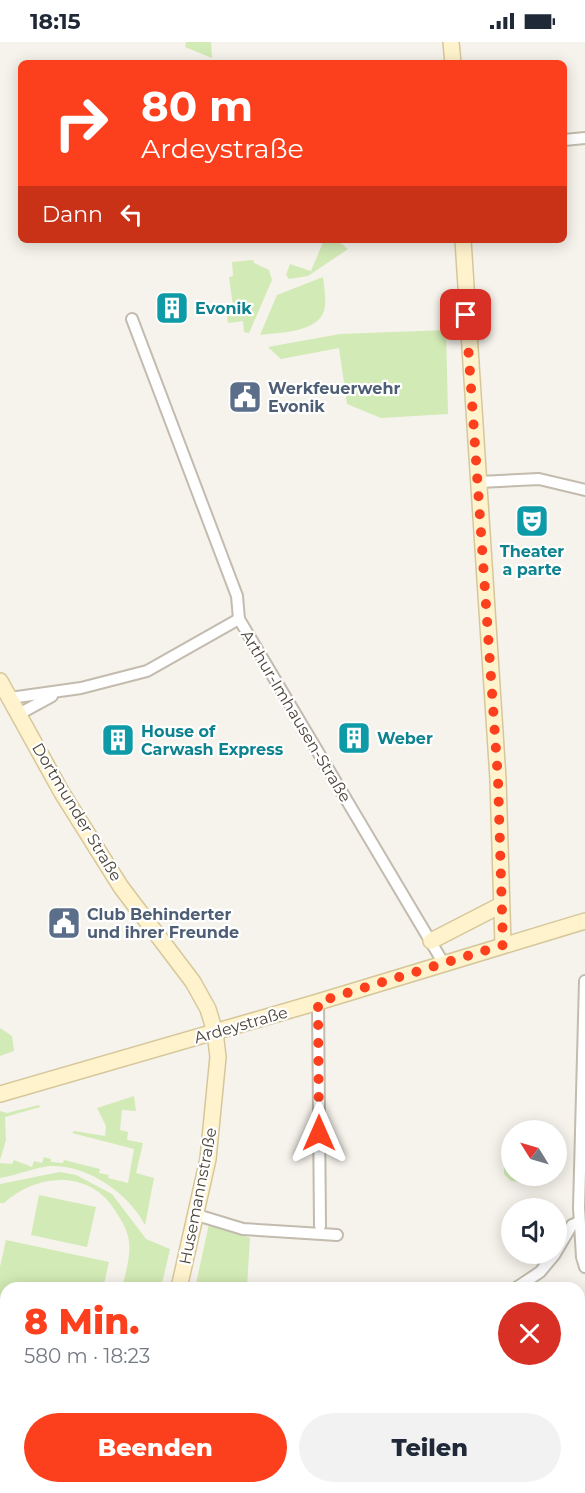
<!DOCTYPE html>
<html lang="de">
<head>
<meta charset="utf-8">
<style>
  body { margin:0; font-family:Montserrat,sans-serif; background:#f2f2f3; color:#1f2937; height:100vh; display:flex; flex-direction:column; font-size:22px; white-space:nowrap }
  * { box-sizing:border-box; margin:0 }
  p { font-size:20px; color:#747a83 }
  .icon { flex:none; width:33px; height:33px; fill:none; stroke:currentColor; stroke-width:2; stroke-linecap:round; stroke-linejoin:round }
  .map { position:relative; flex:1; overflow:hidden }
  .side { position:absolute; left:0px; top:1240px; width:585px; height:212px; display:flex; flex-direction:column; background:#fff; border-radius:18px 18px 0 0; box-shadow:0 3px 15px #0003 }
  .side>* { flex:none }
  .hud { position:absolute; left:18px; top:18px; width:549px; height:183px; border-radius:9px; box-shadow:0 3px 15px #0003; background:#fc3f1d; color:#fff; overflow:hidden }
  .needle { width:39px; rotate:307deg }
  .controls { position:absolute; left:501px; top:1078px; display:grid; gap:12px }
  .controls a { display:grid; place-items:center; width:66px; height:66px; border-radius:50%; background:#fff; box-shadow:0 3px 15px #0003; font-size:30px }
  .pin { position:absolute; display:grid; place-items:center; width:51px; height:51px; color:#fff; margin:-26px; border-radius:12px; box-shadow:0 3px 9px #0006 }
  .me { position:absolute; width:66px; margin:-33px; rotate:0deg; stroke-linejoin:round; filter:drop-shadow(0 0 4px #0008) }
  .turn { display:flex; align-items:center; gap:21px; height:126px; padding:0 24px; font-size:27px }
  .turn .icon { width:78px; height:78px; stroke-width:2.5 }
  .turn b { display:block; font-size:42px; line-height:51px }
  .then { display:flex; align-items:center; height:57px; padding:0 24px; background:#0003; gap:12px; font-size:22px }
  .round { display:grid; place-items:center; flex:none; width:63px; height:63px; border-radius:32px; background:#f2f2f3 }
  .head { display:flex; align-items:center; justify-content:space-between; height:102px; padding:0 24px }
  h1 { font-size:36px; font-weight:800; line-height:45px; color:#fc3f1d }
  .button { display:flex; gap:12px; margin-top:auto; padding:12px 24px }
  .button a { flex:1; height:69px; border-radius:36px; background:#fc3f1d; color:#fff; font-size:24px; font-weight:800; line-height:69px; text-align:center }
  .button a+a { background:#f2f2f3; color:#1f2937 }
  .status { display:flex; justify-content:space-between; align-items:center; height:42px; padding:0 30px; background:#fff; direction:ltr }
  .status svg { height:16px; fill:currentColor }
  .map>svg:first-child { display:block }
  .green { fill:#d2eab5 }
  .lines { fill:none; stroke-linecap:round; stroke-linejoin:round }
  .street-casing { stroke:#c2bbae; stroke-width:14 }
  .secondary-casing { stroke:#d6c79b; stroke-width:18 }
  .street { stroke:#fff; stroke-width:10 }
  .secondary { stroke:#fff3cd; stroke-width:15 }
  .route { stroke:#fc3f1d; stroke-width:10; stroke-dasharray:0 18 }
  .labels { text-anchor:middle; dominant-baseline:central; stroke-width:4.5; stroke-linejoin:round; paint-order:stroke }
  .culture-label { font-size:16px; font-weight:bold; fill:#0d838f; stroke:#fff; text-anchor:start }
  .service-label { font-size:16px; font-weight:bold; fill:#4e5e75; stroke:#fff; text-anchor:start }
  .street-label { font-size:16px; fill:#4b4439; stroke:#fff }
</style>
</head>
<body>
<div class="status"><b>18:15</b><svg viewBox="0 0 49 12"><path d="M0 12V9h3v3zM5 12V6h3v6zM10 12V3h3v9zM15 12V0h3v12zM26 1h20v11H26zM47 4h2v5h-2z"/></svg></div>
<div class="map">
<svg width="585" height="1451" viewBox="0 0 585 1451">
  <rect width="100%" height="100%" fill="#f6f3ec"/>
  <g class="green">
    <path d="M186,0H211L212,16L185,5Z"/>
    <path d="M324,198H336L348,207L308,234L289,237L286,233L290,222L311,229Z"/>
    <path d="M253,218L254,221L269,228L272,238L249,291L244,290L243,279L228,281L226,266L233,264L229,235L233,234L232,220Z"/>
    <path d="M323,235C324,244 326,255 325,264C322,291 281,290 260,293L277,253Z"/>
    <path d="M446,288L448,372L381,376L347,362L339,306L281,317L268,305L340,292Z"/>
    <path d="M0,986L12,994L14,1009L0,1014Z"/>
    <path d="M134,1054L136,1069L122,1068L120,1088L128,1090L127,1098L143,1101L136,1131L154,1136L145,1183C129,1151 86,1122 50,1124C33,1126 17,1133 0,1136V1121L12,1122L14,1118L32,1125L34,1119L42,1121L44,1115L51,1117V1120L63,1121L64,1118L100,1127L99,1131L109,1133L108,1136L128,1141L134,1107L72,1091L74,1089L105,1094L106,1084L97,1066Z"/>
    <path d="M39,1063L40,1065L5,1075L6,1098L0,1118V1069L7,1071Z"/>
    <path d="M511,1115L512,1134H526L521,1140L511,1139L504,1132V1122Z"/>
    <path d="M60,1130L76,1133L112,1152L146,1197L170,1207L161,1246H122C125,1232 131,1215 129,1200C128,1189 122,1179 116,1170C91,1127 37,1131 4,1161H0V1142Z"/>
    <path d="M39,1153L96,1165L87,1205L31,1193Z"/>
    <path d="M209,1182L250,1196L247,1245L308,1246H195Z"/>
    <path d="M6,1198L109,1220L103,1246H6V1366L0,1365V1225Z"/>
  </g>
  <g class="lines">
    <defs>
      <g id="street">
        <path d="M564,98L585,96"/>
        <path d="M132,277L237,554L239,577L444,922"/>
        <path d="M479,440L539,437L585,448"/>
        <path d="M10,656L81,646L147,629L239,577"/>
        <path d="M19,672L52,654"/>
        <path d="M585,939L579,1166L582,1215L585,1225"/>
        <path d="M318,960L320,1184"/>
        <path d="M197,1173L243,1187L337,1193"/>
        <path d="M556,1210L572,1183L579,1180"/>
        <path d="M516,1246L540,1230L555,1212"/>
        <path d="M225,1451L227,1446"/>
        <path d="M430,1451L431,1446"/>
      </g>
      <g id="secondary">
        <path d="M451,0L453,21"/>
        <path d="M463,198L498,737L503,903"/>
        <path d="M0,639L62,751L121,845L193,940L208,967L215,990L218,1015L208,1117L179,1246"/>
        <path d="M431,899L501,863"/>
        <path d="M0,1052L318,960L585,879"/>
        <path d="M127,1451L128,1446"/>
      </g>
    </defs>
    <use href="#street" class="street-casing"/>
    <use href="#secondary" class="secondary-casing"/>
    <use href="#street" class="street"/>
    <use href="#secondary" class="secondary"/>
  </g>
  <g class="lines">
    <path class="route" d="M319,1091L318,960L503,903L498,737L466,273"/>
  </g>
  <defs>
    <symbol id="building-square" viewBox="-11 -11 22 22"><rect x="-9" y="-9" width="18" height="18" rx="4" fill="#0f9aa8" stroke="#fff"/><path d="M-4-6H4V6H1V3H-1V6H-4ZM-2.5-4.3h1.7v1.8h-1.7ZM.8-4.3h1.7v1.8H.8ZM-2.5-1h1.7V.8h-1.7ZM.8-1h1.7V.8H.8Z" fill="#fff"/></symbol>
    <symbol id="civic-square" viewBox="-11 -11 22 22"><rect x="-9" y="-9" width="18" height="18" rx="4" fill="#5c6f8a" stroke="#fff"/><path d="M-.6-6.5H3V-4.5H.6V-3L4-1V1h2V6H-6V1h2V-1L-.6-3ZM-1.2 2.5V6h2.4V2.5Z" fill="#fff"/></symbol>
    <symbol id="theatre-square" viewBox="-11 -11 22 22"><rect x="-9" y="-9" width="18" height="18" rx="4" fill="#0f9aa8" stroke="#fff"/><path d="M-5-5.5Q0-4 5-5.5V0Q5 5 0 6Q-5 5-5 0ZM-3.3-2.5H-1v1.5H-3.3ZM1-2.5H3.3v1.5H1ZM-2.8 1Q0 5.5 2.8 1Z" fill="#fff"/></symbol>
  </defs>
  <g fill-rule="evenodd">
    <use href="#building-square" x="153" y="247" width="38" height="38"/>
    <use href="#civic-square" x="226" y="336" width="38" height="38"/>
    <use href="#theatre-square" x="513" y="460" width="38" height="38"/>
    <use href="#building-square" x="335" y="677" width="38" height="38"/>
    <use href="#building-square" x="99" y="679" width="38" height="38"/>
    <use href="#civic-square" x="45" y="862" width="38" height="38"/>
  </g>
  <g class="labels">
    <g class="culture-label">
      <text x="195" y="266">Evonik</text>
      <text x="532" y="509" text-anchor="middle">Theater<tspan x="532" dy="18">a parte</tspan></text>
      <text x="141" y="689">House of<tspan x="141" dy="18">Carwash Express</tspan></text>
      <text x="377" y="696">Weber</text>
    </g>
    <g class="service-label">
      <text x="268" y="346">Werkfeuerwehr<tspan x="268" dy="18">Evonik</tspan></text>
      <text x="87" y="872">Club Behinderter<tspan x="87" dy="18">und ihrer Freunde</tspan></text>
    </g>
    <g class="street-label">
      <text transform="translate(296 674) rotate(59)">Arthur-Imhausen-Straße</text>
      <text transform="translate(77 770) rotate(59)">Dortmunder Straße</text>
      <text transform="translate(241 983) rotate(-16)">Ardeystraße</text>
      <text transform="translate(198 1154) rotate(-79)">Husemannstraße</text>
    </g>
  </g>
</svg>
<div class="controls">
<a><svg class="needle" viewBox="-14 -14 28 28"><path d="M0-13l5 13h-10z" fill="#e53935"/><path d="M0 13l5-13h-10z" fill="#747a83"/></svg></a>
<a><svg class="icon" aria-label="sound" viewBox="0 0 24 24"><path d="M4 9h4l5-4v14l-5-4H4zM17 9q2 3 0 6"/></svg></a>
</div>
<div class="pin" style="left:466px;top:273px;background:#d93025"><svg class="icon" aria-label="arrive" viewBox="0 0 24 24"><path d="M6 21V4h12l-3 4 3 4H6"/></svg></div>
<svg class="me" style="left:319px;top:1091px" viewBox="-20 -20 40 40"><path d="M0-17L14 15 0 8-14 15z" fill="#fc3f1d" stroke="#fff" stroke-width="4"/></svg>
<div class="hud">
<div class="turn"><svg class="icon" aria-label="right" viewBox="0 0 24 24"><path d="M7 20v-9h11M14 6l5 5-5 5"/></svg><div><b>80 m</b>Ardeystraße</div></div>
<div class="then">Dann<svg class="icon" aria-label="left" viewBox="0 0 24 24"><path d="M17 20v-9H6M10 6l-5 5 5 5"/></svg></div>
</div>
<section class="side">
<div class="head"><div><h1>8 Min.</h1><p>580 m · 18:23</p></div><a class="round" style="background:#d93025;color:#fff"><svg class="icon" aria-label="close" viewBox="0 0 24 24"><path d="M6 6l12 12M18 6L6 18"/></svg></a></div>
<div class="button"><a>Beenden</a><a>Teilen</a></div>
</section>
</div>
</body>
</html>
